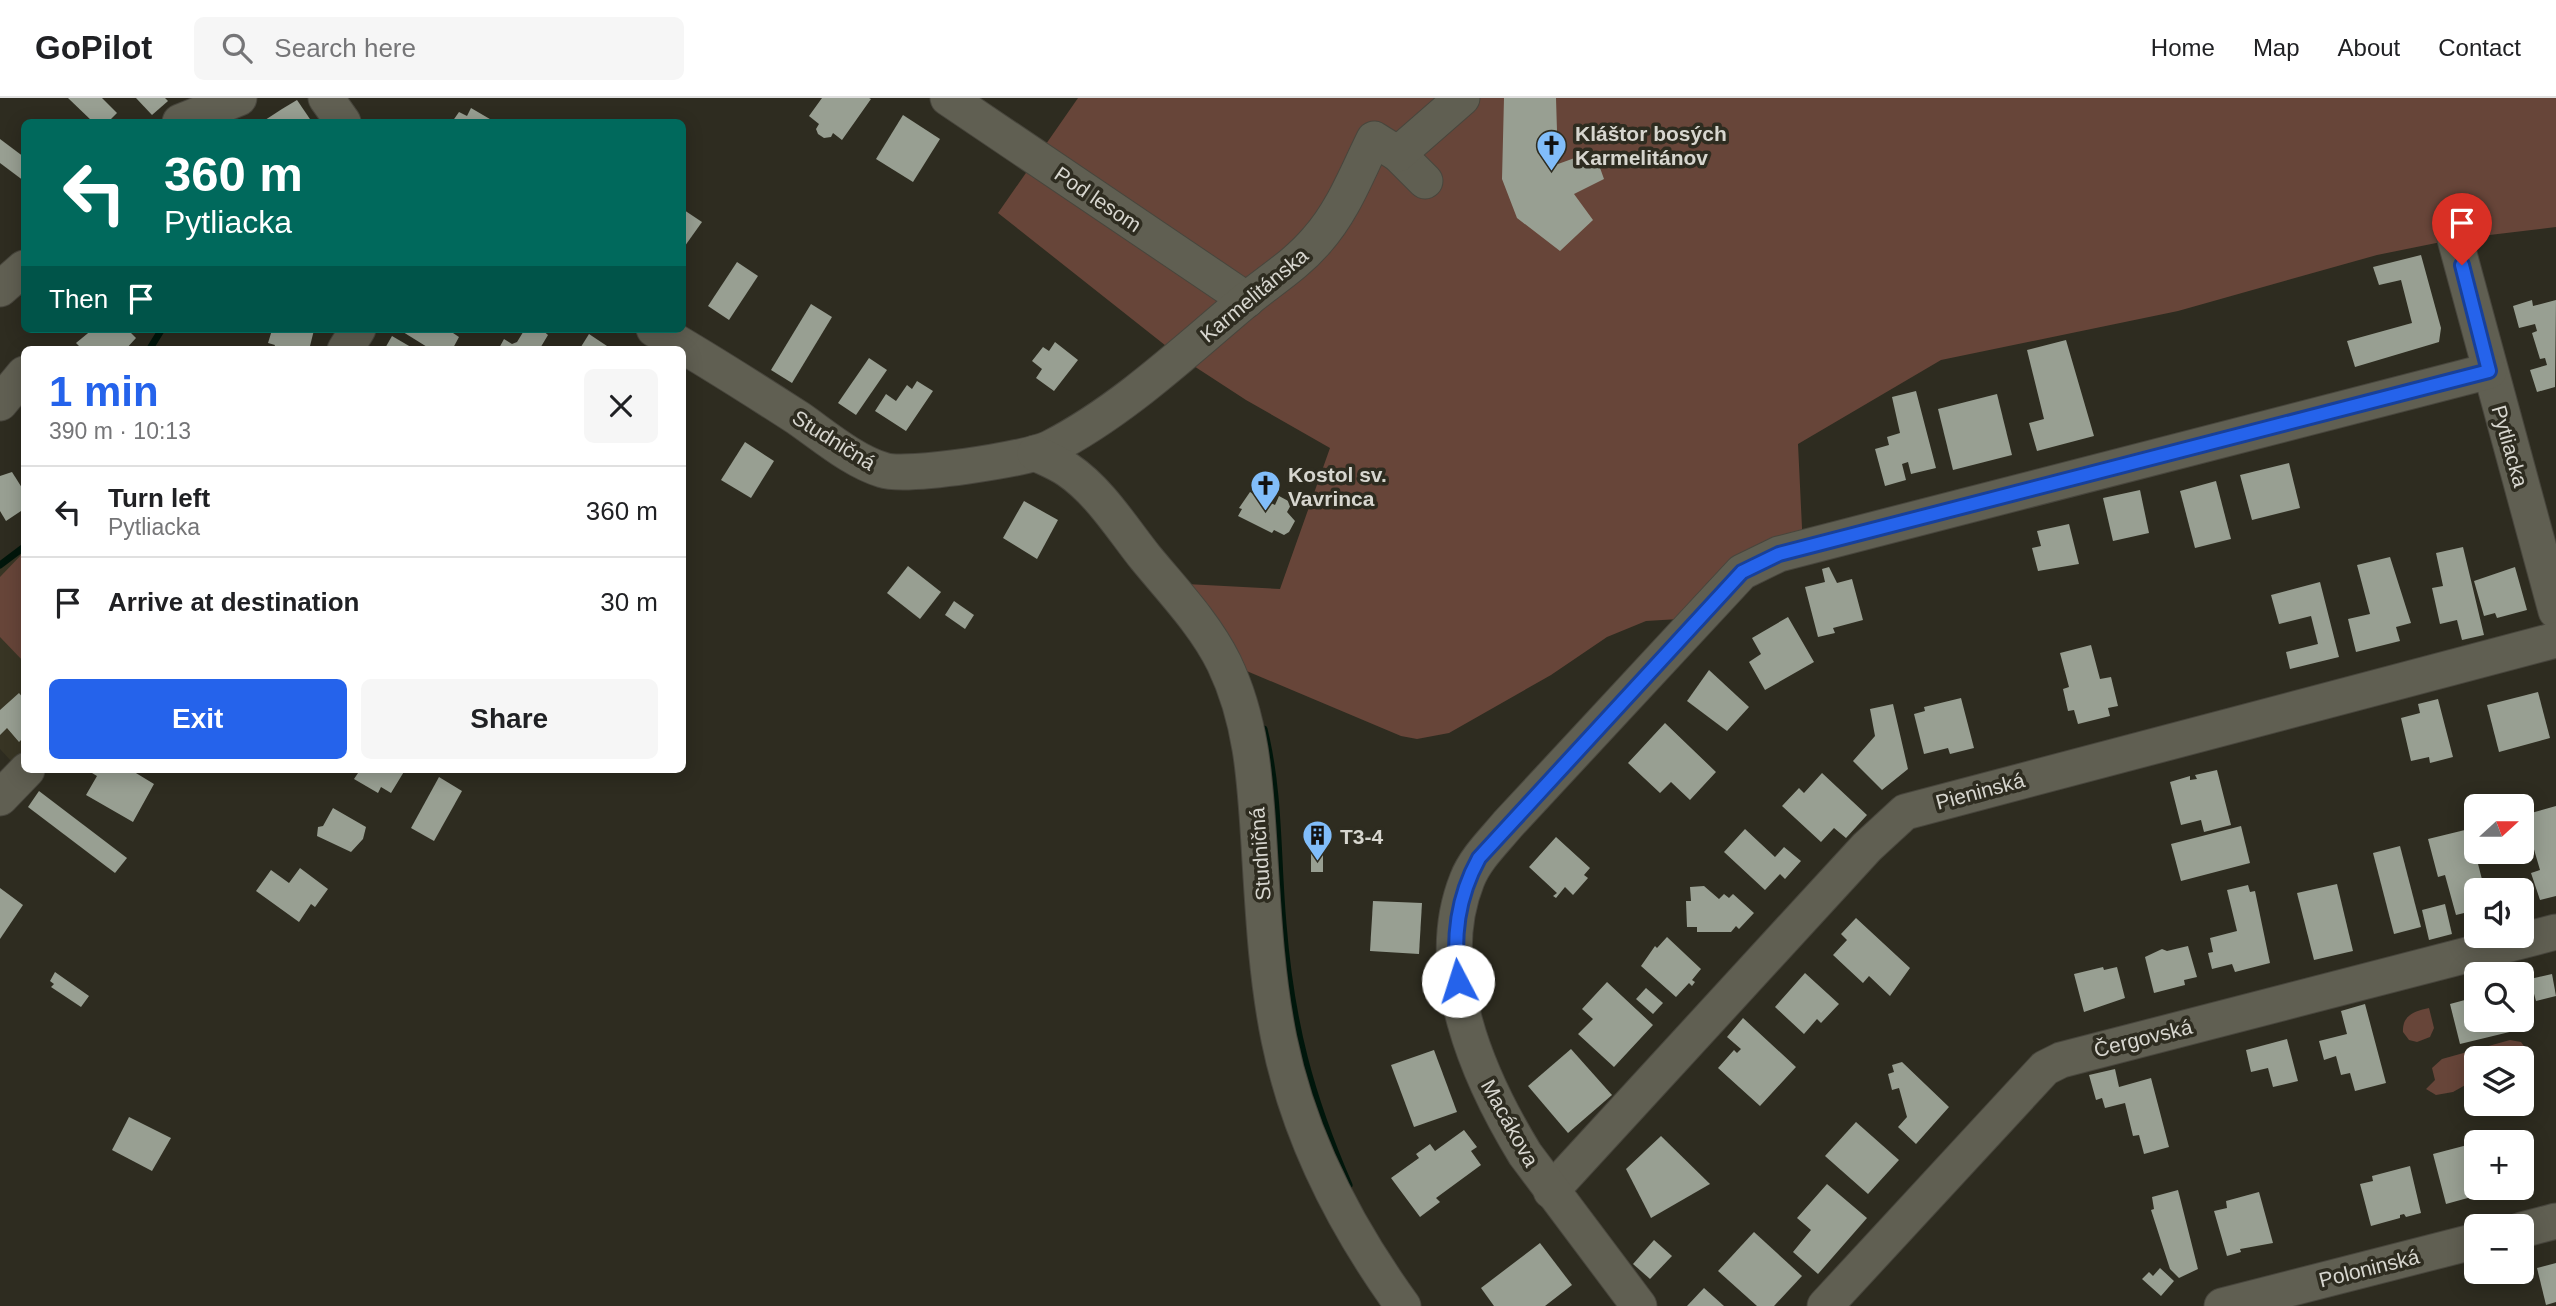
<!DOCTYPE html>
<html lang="en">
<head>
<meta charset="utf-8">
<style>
  body { margin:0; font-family:Helvetica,sans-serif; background:#f6f6f6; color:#202124; height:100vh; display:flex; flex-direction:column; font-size:26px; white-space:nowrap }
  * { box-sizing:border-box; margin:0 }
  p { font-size:23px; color:#757577 }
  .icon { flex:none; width:38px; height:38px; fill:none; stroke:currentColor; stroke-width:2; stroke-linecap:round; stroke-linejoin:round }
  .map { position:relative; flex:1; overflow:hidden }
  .drawer { position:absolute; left:21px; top:248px; width:665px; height:427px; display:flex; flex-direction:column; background:#fff; border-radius:10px; box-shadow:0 4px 18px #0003 }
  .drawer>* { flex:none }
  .banner { position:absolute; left:21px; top:21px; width:665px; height:214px; border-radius:10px; box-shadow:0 4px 18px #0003; background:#00695c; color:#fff; overflow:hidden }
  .needle { width:46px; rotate:69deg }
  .buttons { position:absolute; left:2464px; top:696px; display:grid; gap:14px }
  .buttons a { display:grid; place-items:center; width:70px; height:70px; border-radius:10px; background:#fff; box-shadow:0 4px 18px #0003; font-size:35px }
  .pin { position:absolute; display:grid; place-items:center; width:60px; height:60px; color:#fff; margin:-72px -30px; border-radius:50% 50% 50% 0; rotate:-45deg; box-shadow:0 0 7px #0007 }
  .pin .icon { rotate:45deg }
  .me { position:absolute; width:77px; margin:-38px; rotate:355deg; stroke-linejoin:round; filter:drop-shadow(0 0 5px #0008) }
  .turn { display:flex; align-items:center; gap:24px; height:147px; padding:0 28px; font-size:32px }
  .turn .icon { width:91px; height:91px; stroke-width:2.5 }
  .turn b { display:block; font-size:49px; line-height:60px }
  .then { display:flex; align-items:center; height:66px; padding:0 28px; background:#0003; gap:14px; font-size:26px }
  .round { display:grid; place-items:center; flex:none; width:74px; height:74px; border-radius:10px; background:#f6f6f6 }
  .overview { display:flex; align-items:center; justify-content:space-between; height:119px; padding:0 28px }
  h1 { font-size:42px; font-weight:700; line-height:52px; color:#2563eb }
  .button { display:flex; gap:14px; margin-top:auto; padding:14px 28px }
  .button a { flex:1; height:80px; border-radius:10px; background:#2563eb; color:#fff; font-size:28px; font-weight:700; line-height:80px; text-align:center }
  .button a+a { background:#f6f6f6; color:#202124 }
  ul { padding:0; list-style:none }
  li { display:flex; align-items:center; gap:21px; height:91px; padding:0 28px; border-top:2px solid #e0e0e0 }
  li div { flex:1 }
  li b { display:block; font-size:26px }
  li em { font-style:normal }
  header { display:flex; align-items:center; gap:42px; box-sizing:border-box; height:98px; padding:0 35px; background:#fff; border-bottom:2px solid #e0e0e0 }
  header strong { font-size:33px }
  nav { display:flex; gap:38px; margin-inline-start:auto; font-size:24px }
  .search { width:490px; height:63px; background:#f6f6f6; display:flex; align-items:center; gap:18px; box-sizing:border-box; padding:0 24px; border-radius:10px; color:#757577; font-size:26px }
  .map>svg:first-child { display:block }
  .built { fill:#383524 }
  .green { fill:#674539 }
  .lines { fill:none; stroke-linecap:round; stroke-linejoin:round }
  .stream { stroke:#00160b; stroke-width:7 }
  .building { fill:#989f92 }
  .minor-casing { stroke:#48463d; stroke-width:37 }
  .minor { stroke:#605f52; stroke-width:35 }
  .route-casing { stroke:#184099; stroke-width:18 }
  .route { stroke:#2563eb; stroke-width:12 }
  .labels { text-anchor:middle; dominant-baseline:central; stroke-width:7; stroke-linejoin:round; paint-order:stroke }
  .poi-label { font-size:21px; font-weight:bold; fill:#d7d6cf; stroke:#2e2c20; text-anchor:start }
  .street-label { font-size:21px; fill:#d7d6cf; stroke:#2e2c20 }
</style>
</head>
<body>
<header>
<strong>GoPilot</strong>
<div class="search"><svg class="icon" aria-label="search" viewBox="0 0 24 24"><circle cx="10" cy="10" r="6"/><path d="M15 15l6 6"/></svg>Search here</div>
<nav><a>Home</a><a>Map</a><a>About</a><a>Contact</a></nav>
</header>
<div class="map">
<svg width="2556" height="1208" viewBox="0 0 2556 1208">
  <rect width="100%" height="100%" fill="#2e2c20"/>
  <path class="built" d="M24,449V672L23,676L0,651V467Z"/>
  <g class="green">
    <path d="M1078,0H2556V129L2456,141L2377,157L2178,213L1941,262L1798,346L1803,451L1679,521L1646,523L1607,539L1551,577L1449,635L1417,641L1401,638L1223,563L1167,485L1280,491L1330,350L1246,302L1180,259L998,115Z"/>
    <path d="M24,454V564L0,539V479Z"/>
    <path d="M2429,910L2434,930L2430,939L2417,944L2409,942L2403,934C2402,917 2415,913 2429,910Z"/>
    <path d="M2510,942L2521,944L2529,955L2528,968L2522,975V961H2476V981L2453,994L2436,997L2426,991L2435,982L2432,970L2442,961Z"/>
  </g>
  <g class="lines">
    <g class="stream">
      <path d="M149,252L162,231"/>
      <path d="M0,467L24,449"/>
      <path d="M1264,631C1280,696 1277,760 1283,826C1291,925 1310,997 1349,1087"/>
    </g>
  </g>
  <g class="building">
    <path d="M68,0H102L117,15L108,24H93Z"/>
    <path d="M136,0H165L168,3L152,17Z"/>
    <path d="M822,0H869L871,1L842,42L833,35L831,39L824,40L818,36L816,31L819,26L809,18Z"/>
    <path d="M1504,0H1556L1558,66L1594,53L1604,81L1574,96L1593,122L1560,153L1517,120L1502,81Z"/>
    <path d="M297,2L312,24H262L282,11Z"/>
    <path d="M471,10L495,24H452L459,14L467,18Z"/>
    <path d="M903,17L940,41L913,84L876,61Z"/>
    <path d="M0,41L24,59V83L0,65Z"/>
    <path d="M684,112L702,124L682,152V115Z"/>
    <path d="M2421,157L2441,230L2439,244L2355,269L2347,243L2412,225L2401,182L2379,187L2373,169Z"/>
    <path d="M737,164L758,178L729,222L708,208Z"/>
    <path d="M2532,202L2533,208L2556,202L2555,289L2537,294L2530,272L2547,267L2545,260L2540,261L2532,235L2537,233L2535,226L2519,230L2513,208Z"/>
    <path d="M811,206L832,219L792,285L771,272Z"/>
    <path d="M93,231H127L136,240L125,252H83L76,245Z"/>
    <path d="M281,231L314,232L309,252H273L275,247L268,245L272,232L280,234Z"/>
    <path d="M405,231H447L459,239L452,252H432L403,234Z"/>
    <path d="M525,231H541L548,237L539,252H498L504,241L512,246L517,244Z"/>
    <path d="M589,236L613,252H579Z"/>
    <path d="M392,238L416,252H384Z"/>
    <path d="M2066,242L2094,338L2037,353L2029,325L2044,321L2027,252Z"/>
    <path d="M1055,244L1078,262L1054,293L1036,280L1042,271L1032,263L1043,249L1049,253Z"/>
    <path d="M869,260L887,272L856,317L838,305Z"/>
    <path d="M917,283L933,293L906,333L875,313L886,296L896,303L907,287L912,291Z"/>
    <path d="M1916,293L1936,370L1911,376L1908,364L1902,366L1906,382L1885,388L1875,351L1889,347L1887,339L1900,335L1892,299Z"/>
    <path d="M1997,296L2012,357L1953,372L1938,311Z"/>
    <path d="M745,344L774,363L751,400L721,382Z"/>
    <path d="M2289,365L2300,410L2252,422L2240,377Z"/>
    <path d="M12,374L24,393V411L6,423L0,413V378Z"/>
    <path d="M2216,383L2231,441L2195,450L2180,393Z"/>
    <path d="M2140,392L2149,435L2113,443L2103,400Z"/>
    <path d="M1250,394L1275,407L1279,398L1292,405L1287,414L1295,423L1289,434L1284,437L1274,432L1272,435L1238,418L1242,411L1239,410Z"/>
    <path d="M1024,403L1058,422L1037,461L1003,440Z"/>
    <path d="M2069,426L2079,466L2038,473L2032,450L2041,448L2037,433Z"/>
    <path d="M2463,449L2484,537L2462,542L2457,522L2440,526L2432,490L2443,488L2436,455Z"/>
    <path d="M2390,459L2411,525L2396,529L2400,543L2356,554L2348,521L2370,516L2357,467Z"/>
    <path d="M908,468L941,494L920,521L887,495Z"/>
    <path d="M1829,469L1837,485L1852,481L1863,522L1833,530L1835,535L1818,539L1805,489L1825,484L1822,471Z"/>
    <path d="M2515,469L2527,512L2497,520L2495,515L2484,518L2474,483Z"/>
    <path d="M2320,484L2339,559L2290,571L2286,554L2318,546L2311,518L2279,526L2271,497Z"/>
    <path d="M954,503L974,517L965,531L945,517Z"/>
    <path d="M1788,519L1814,564L1765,592L1749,564L1761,556L1752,540Z"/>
    <path d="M2091,547L2100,581L2111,579L2118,608L2108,610L2110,618L2078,626L2074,612L2068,613L2063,591L2069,589L2060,555Z"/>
    <path d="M1709,572L1749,609L1727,633L1687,603Z"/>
    <path d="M2538,594L2550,640L2499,654L2487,607Z"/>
    <path d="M19,595L24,601V639L19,644L7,630L0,637V612Z"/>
    <path d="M1961,600L1974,650L1950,656L1948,650L1924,656L1914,616L1925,613L1924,609Z"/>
    <path d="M2438,601L2453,659L2430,665L2429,659L2411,663L2401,620L2420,615L2418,606Z"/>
    <path d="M1893,606L1908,671L1882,692L1853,663L1875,638L1870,611Z"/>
    <path d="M1665,625L1716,674L1690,702L1671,684L1660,695L1628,665Z"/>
    <path d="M93,672H131L154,686L133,724L86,697L97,678L92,675Z"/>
    <path d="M360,672H405L391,695L381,689L378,695L354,681Z"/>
    <path d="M2217,672L2231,727L2204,734L2201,722L2181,727L2170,684L2190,678V682L2197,681L2195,677Z"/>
    <path d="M1822,675L1867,717L1846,740L1834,730L1821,744L1782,708L1799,690L1804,695Z"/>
    <path d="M439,679L462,693L434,743L411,730Z"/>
    <path d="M39,693L127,760L115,775L28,709Z"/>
    <path d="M2556,708V798L2540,802L2531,775L2540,772L2524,717Z"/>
    <path d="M333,710L366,729L363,741L351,754L317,738L318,729L323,728Z"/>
    <path d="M2241,728L2250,765L2181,783L2171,746Z"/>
    <path d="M1745,731L1775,759L1784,749L1801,763L1785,781L1780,776L1765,792L1724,754Z"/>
    <path d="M2469,731L2485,793H2476V812L2456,817L2445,777L2438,779L2428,741Z"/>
    <path d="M1556,739L1590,770L1584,777L1588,780L1573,797L1565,789L1556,800L1553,798L1557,795L1529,769Z"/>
    <path d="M2400,748L2421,829L2394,836L2373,755Z"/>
    <rect x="1311" y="756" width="12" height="18"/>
    <path d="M300,770L328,791L315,809L311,806L299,824L256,793L271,772L289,785Z"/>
    <path d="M2337,786L2353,853L2314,862L2297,795Z"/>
    <path d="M2248,787L2250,794L2255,793L2270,865L2235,874L2232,866L2212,871L2208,855L2213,854L2210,840L2237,833L2227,792Z"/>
    <path d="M1704,788L1719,801L1724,796L1729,800L1733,796L1754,815L1739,831L1736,828L1731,834H1697V829H1687L1686,803H1691L1690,789Z"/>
    <path d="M0,790L23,807L0,841Z"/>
    <path d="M1373,803L1422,805L1419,856L1370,853Z"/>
    <path d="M2445,806L2452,836L2429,842L2422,812Z"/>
    <path d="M1856,820L1910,870L1890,898L1869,878L1863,885L1833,857L1847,842L1841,836Z"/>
    <path d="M1667,839L1701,871L1692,882L1695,884L1692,888L1689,885L1676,899L1641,868L1655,848L1657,850Z"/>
    <path d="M2188,848L2197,879L2184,882L2185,887L2154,895L2145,859L2162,851L2167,853Z"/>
    <path d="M2103,869L2104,872L2117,869L2125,900L2084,914L2074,876Z"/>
    <path d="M55,874L89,898L81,909L51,889L54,886L50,883Z"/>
    <path d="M1805,875L1839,906L1821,925L1817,921L1804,936L1775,909Z"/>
    <path d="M2552,876L2556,898L2536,903L2530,881Z"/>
    <path d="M1607,884L1653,927L1614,969L1578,936L1593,921L1582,911Z"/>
    <path d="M1646,890L1663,905L1653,916L1636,901Z"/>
    <path d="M2476,899V922H2524L2526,930L2460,946L2450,906Z"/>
    <path d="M2365,906L2386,985L2355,993L2350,975L2341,977L2336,958L2324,962L2319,943L2347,936L2341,913Z"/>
    <path d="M1743,920L1796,969L1760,1008L1718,970L1734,952L1737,955L1741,951L1727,939Z"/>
    <path d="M2287,941L2298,983L2273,989L2268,970L2251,974L2246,952Z"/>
    <path d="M1571,951L1612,997L1568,1035L1528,988Z"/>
    <path d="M1434,952L1457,1014L1414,1029L1391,967Z"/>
    <path d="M1902,964L1949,1009L1916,1046L1898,1029L1907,1019L1899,990L1892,992L1888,976L1894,974L1892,967Z"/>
    <path d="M2115,971L2119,989L2151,980L2169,1049L2144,1056L2139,1037L2133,1038L2125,1005L2105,1010L2102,1000L2096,1002L2089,977Z"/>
    <path d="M129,1019L171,1040L152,1073L112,1052Z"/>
    <path d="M1856,1024L1899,1062L1868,1096L1825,1058Z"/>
    <path d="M1464,1032L1477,1049L1471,1053L1481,1067L1436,1100L1440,1104L1420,1119L1391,1080L1419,1060L1416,1056L1430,1046L1435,1053Z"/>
    <path d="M1661,1038L1710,1086L1651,1120L1626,1071Z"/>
    <path d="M2475,1045L2476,1077L2470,1078L2475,1098L2446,1106L2433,1056Z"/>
    <path d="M2410,1068L2421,1115L2406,1119L2404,1116L2400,1117V1120L2371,1128L2360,1086L2373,1083L2372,1078Z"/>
    <path d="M1827,1086L1867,1120L1818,1176L1793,1154L1811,1132L1797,1120Z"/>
    <path d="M2178,1092L2198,1171L2179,1180L2170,1171L2151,1112L2154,1111L2152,1099Z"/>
    <path d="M2259,1094L2273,1145L2240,1151L2241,1154L2227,1158L2214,1113L2227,1110L2226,1103Z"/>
    <path d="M1754,1134L1802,1178L1774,1208H1757L1718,1173Z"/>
    <path d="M1654,1142L1672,1158L1650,1181L1633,1166Z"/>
    <path d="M1540,1145L1572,1187L1545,1208H1494L1481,1190Z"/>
    <path d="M2556,1165V1204L2546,1207L2537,1170Z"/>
    <path d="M2160,1170L2174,1183L2161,1198L2142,1181L2149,1174L2153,1178Z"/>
    <path d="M1704,1190L1724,1208H1687Z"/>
  </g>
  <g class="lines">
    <defs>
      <g id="minor">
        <path d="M326,0L343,24"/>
        <path d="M948,0L1247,202"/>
        <path d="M180,24L239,0"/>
        <path d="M1398,56L1425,83"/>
        <path d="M2455,141L2556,513"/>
        <path d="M0,191L24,170"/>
        <path d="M654,231C703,259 750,289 798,320C824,338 853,363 883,372C906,380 1028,361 1050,350C1122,313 1183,255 1245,203C1269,183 1296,167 1317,142C1343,113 1357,75 1374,41L1398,56L1462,0"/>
        <path d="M345,252L358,231"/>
        <path d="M0,305L24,276"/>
        <path d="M1035,355C1045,360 1058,365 1068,372C1099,393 1122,430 1145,459C1172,492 1205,526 1224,565C1252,623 1255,683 1259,746C1263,811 1266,877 1279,941C1299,1039 1345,1128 1403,1208"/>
        <path d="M0,700L27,672"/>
        <path d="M1551,1093L1867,749L1905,714L2556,542"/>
        <path d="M2522,1132L2556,1123"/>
        <path d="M1639,1208L1525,1056C1478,979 1431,872 1467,782C1475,761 1493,744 1508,726L1742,474L1779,456L2489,273"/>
        <path d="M1825,1208L2045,970L2061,962L2556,834"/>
        <path d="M2222,1208L2476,1143"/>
      </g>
    </defs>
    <use href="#minor" class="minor-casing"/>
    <use href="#minor" class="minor"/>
  </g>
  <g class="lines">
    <defs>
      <path id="route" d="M1458,883C1453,839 1457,800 1479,760L1742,474L1779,456L2489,273L2462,167"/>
    </defs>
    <use href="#route" class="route-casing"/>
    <use href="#route" class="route"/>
  </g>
  <defs>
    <symbol id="church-pin" viewBox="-11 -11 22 30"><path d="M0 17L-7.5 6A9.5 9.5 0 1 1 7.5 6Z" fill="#81bdfa" stroke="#2e2c20"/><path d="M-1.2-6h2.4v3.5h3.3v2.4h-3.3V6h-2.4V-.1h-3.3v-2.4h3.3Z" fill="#111"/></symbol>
    <symbol id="building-pin" viewBox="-11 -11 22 30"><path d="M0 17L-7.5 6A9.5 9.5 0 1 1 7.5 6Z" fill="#81bdfa" stroke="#2e2c20"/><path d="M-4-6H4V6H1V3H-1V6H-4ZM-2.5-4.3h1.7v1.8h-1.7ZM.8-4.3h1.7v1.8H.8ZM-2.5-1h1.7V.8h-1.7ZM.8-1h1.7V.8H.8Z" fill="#111"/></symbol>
  </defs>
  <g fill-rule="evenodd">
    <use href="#church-pin" x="1534" y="30" width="35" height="47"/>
    <use href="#church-pin" x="1248" y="370" width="35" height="47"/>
    <use href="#building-pin" x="1300" y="720" width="35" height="47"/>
  </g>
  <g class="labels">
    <g class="poi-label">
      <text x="1575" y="35">Kláštor bosých<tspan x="1575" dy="24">Karmelitánov</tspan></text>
      <text x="1288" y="376">Kostol sv.<tspan x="1288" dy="24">Vavrinca</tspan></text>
      <text x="1340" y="738">T3-4</text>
    </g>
    <g class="street-label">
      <text transform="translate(1098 101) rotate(34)">Pod lesom</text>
      <text transform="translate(1254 197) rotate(-40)">Karmelitánska</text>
      <text transform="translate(834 342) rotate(32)">Studničná</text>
      <text transform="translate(2510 348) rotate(74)">Pytliacka</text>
      <text transform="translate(1980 693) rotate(-15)">Pieninská</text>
      <text transform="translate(1260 756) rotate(-94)">Studničná</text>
      <text transform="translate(2143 940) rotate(-14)">Čergovská</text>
      <text transform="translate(1510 1025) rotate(61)">Macákova</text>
      <text transform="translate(2369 1170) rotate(-14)">Poloninská</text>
    </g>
  </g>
</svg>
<div class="buttons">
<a><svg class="needle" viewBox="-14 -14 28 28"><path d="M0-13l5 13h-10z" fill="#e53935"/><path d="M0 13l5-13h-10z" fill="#757577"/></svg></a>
<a><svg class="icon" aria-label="sound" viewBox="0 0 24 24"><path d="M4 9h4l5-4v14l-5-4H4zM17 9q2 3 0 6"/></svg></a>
<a><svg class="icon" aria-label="search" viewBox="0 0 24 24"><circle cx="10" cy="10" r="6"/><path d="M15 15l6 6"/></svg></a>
<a><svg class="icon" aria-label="layers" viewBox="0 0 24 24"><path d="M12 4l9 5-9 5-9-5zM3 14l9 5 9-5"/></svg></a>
<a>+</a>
<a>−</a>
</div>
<div class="pin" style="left:2462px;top:167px;background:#d93025"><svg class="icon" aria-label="arrive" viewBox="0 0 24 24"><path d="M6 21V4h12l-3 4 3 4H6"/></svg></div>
<svg class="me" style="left:1458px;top:883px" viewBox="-20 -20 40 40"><circle r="19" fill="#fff"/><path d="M0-13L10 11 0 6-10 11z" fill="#2563eb"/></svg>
<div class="banner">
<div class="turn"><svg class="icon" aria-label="left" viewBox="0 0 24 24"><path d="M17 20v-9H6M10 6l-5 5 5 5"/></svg><div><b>360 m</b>Pytliacka</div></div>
<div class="then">Then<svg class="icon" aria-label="arrive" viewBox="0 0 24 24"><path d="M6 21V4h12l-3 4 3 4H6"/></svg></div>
</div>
<section class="drawer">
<div class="overview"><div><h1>1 min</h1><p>390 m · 10:13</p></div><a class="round"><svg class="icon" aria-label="close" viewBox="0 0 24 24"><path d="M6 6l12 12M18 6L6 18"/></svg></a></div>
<ul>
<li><svg class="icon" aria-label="left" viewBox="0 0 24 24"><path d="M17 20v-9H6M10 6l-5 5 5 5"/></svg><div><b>Turn left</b><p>Pytliacka</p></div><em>360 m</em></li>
<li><svg class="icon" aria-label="arrive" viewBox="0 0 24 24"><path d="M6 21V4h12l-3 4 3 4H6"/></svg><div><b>Arrive at destination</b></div><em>30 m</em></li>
</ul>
<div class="button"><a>Exit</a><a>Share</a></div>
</section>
</div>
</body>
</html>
